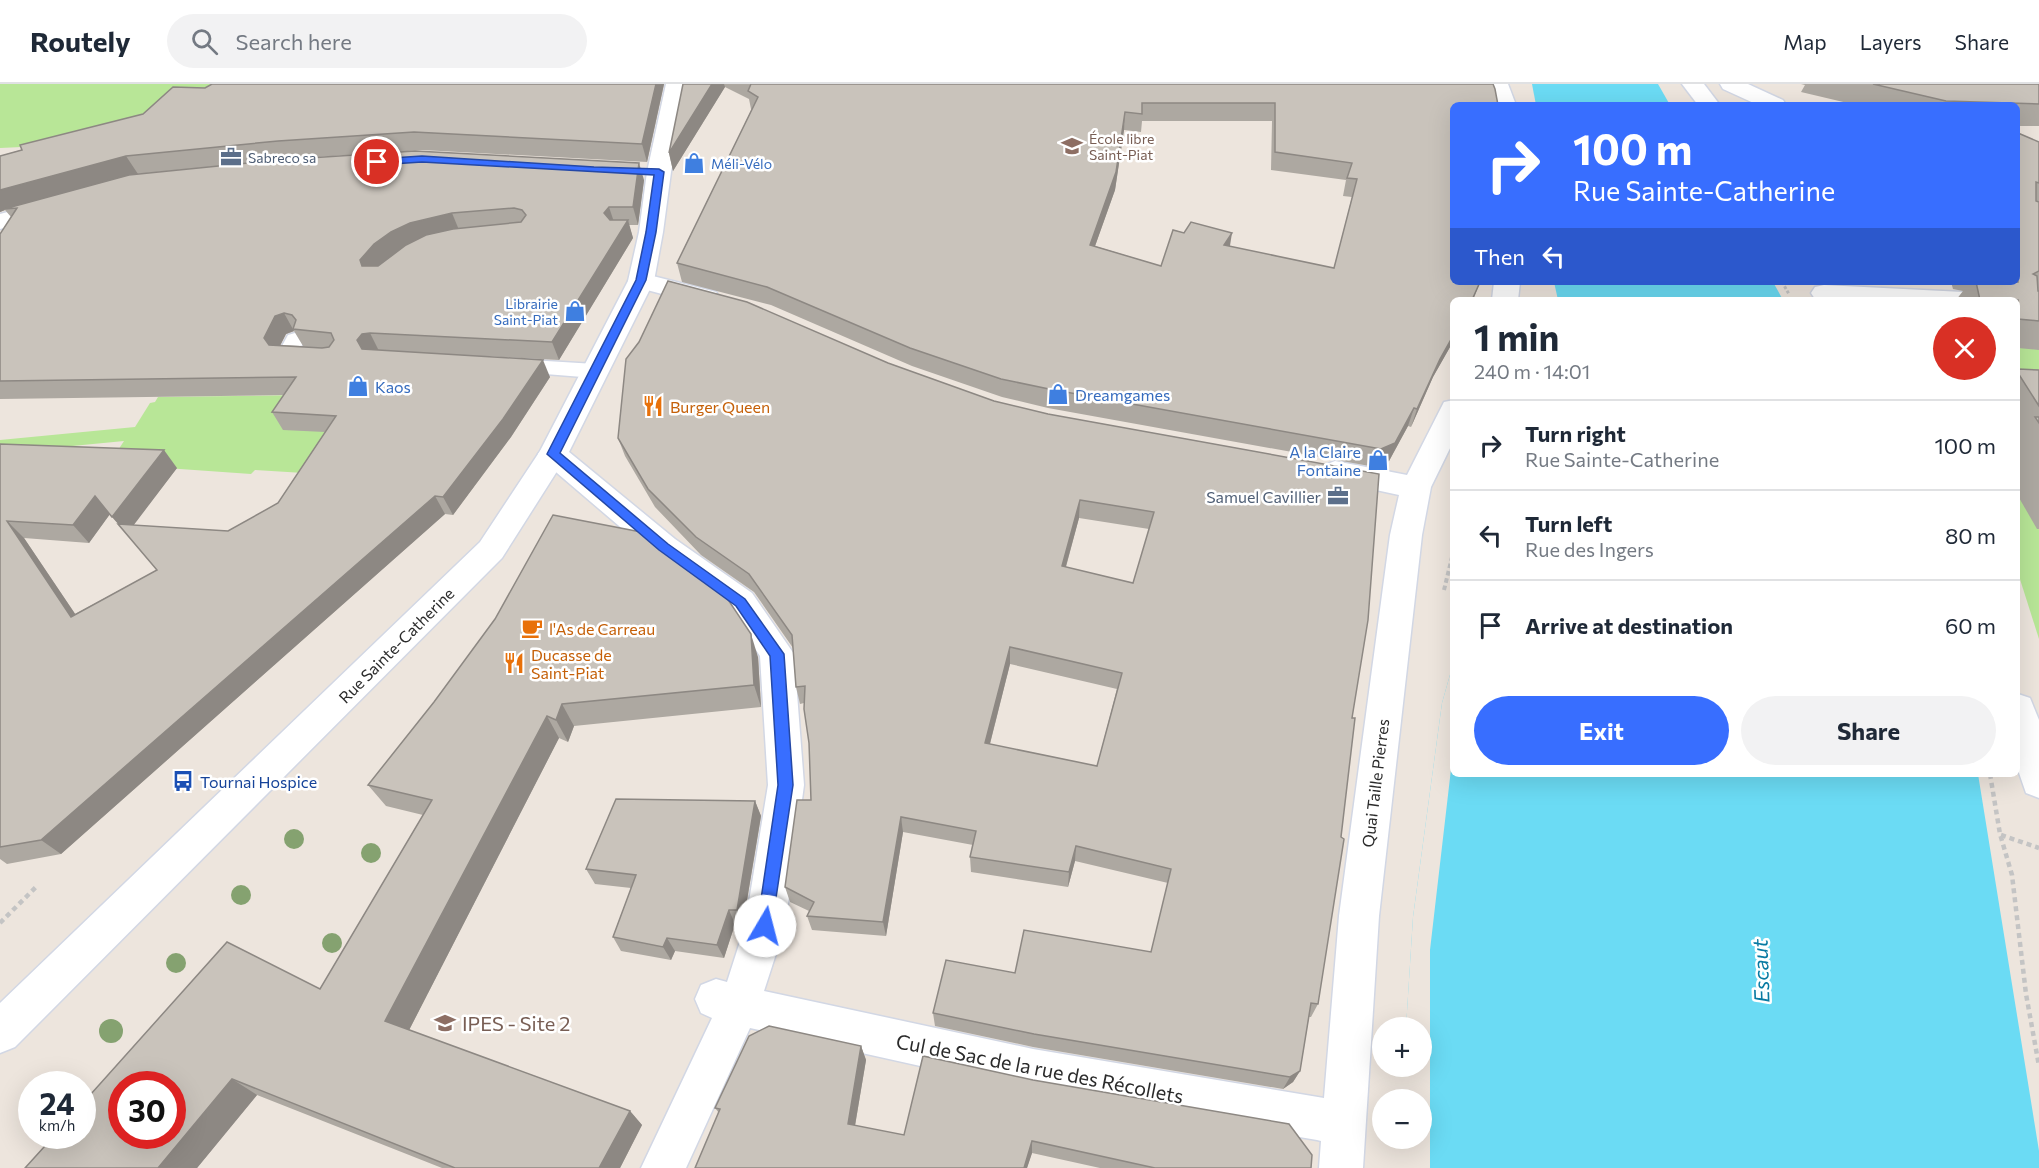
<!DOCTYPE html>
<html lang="en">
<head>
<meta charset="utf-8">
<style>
  body { margin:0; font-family:Commissioner,sans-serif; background:#f2f2f3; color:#1f2937; height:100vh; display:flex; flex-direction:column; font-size:22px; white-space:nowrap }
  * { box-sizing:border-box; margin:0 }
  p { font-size:20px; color:#747a83 }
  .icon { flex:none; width:33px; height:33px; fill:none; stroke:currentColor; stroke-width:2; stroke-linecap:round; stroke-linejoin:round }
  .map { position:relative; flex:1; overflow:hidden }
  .sheet { position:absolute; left:1450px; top:213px; width:570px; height:480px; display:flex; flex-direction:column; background:#fff; border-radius:9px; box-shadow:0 6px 24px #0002 }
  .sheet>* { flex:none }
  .guide { position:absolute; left:1450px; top:18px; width:570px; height:183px; border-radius:9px; box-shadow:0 6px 24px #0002; background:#386eff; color:#fff; overflow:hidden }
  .controls { position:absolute; left:1372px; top:933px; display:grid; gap:12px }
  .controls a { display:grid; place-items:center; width:60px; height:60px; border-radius:50%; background:#fff; box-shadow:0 6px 24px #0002; font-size:30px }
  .speed { position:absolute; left:18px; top:987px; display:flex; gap:12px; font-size:30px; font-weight:700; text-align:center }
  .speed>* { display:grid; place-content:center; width:78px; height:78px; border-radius:50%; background:#fff; box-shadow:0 6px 24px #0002; line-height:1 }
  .speed small { font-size:15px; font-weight:400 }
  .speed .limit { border:9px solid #d22; background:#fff; color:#111 }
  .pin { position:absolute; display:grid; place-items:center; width:51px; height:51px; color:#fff; margin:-26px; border:3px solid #fff; border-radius:50%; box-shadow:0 2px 6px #0007 }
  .me { position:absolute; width:66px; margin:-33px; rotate:8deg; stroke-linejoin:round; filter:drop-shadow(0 0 4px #0008) }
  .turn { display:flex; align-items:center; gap:21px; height:126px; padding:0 24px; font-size:27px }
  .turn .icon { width:78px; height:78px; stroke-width:2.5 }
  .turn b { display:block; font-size:42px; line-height:51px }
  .then { display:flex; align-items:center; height:57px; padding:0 24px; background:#0003; gap:12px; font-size:22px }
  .round { display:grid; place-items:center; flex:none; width:63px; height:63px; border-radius:32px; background:#f2f2f3 }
  .head { display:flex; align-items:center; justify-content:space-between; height:102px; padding:0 24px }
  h1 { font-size:36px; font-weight:700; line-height:45px }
  .primary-button { display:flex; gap:12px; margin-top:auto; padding:12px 24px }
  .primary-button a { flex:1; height:69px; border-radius:36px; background:#386eff; color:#fff; font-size:24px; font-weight:700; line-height:69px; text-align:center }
  .primary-button a+a { background:#f2f2f3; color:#1f2937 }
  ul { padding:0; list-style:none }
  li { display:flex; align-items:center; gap:18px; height:90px; padding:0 24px; border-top:2px solid #e0e1e3 }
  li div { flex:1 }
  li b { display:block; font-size:22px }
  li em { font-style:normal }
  header { display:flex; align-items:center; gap:36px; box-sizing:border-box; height:84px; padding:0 30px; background:#fff; border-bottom:2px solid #e0e1e3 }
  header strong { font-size:28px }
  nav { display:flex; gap:33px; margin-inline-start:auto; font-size:21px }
  .search { width:420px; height:54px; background:#f2f2f3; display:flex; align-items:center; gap:15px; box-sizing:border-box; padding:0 21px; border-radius:33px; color:#747a83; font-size:22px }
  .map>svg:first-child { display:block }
  .green { fill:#b8e697 }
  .water { fill:#6bdbf4 }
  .pier { fill:#ede5dd }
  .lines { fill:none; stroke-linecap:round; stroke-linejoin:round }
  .service-casing { stroke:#d2d7e4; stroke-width:3 }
  .minor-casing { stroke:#d2d7e4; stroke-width:3 }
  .tertiary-casing { stroke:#d2d7e4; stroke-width:3 }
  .path-far2 { stroke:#c4c4c4; stroke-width:3; stroke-dasharray:3 2; stroke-linecap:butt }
  .path-far1 { stroke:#c4c4c4; stroke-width:4; stroke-dasharray:4.5 3; stroke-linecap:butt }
  .path { stroke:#c4c4c4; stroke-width:4.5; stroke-dasharray:5 4; stroke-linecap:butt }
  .service { fill:#fff; fill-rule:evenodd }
  .minor { fill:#fff; fill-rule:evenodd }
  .tertiary { fill:#fff; fill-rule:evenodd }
  .tree { fill:#85a270 }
  .wall { fill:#ada8a1; fill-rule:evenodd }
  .shaded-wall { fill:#8d8883 }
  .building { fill:#c9c3bb; stroke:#8d8883; stroke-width:1.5; fill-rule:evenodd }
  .route { fill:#386eff; stroke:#2448a6; stroke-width:1.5 }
  .labels { text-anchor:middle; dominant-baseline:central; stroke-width:5; stroke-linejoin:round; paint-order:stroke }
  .far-education-label { font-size:14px; fill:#785e54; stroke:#fff; text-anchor:start }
  .far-service-label { font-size:14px; fill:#4e5e75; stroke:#fff; text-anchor:start }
  .far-shop-label { font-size:14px; fill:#366cbe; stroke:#fff; text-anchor:start }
  .shop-label { font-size:16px; fill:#366cbe; stroke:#fff; text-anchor:start }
  .food-label { font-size:16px; fill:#c56008; stroke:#fff; text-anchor:start }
  .service-label { font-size:16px; fill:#4e5e75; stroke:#fff; text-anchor:end }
  .street-label { font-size:16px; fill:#2b2b2b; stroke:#fff }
  .transit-label { font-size:16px; fill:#164399; stroke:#fff; text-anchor:start }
  .near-education-label { font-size:20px; fill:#785e54; stroke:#fff; text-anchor:start }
  .near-street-label { font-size:20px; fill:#2b2b2b; stroke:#fff }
  .near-water-label { font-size:21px; font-style:italic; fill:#087aa2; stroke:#fff }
</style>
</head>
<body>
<header>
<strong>Routely</strong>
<div class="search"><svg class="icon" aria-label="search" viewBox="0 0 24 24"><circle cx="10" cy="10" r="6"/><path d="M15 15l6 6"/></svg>Search here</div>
<nav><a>Map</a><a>Layers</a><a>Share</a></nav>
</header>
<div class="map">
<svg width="2039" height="1084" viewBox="0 0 2039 1084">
  <rect width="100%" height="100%" fill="#ede5dd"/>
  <g class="green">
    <path d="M0,0H271L109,59L0,64Z"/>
    <path d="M2018,231L2039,238V555L2018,489Z"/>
    <path d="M307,311L380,351L320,390L255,386L251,390L109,380L124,357L0,369V356L135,343L150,319L155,318L158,313Z"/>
  </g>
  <g class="water">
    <path d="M1532,0H1658L1670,21H1536Z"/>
    <path d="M1554,198H1773L1783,216H1558Z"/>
    <path d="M1453,580L1454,690H1978L2039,1067V1084H1406V1055L1422,1054V1016L1406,1015V983L1422,982V944H1406L1413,833L1442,619Z"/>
  </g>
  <path class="pier" d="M1453,580V668L1430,866V1084H1406V1055L1422,1054V1016L1406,1015V983L1422,982V944L1406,943L1413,833L1442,619Z"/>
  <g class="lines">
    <defs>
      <g id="service">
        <path d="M295,249L302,251L305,255L300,265L315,267L318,272L315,277L308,278L280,276L277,271L288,251Z"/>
        <path d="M514,275L595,280L602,282L605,287L602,292L595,294L507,287L504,282L507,277Z"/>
      </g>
      <g id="minor">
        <path d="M1486,0H1508L1516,21H1494Z"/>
        <path d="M1682,0H1704L1720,21H1698Z"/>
        <path d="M1720,0H1748L1783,16L1786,21H1758L1723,5Z"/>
        <path d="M53,116L61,118L65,123L61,128L0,145V130Z"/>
        <path d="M641,189L716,208L720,214L716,220L707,222L632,202L628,197L632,192Z"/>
        <path d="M1494,198H1520L1518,216H1492Z"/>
        <path d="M1824,201L1963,208L1972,210L1976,216L1815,215L1811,209L1815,203Z"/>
        <path d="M1454,316V356L1431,403L1422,451L1379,832L1363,1084H1319L1321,1057L1317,1056L1033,1007L750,944L686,1084H641L712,934L701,929L695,915L701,901L716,895L727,898L745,842L768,701L760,572L730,527L653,471L543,377L538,370L543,363L553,360L563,363L675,455L752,509L794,570L804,701L785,842L764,907L1033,965L1324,1014L1339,832L1390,451L1399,411L1325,395L1320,388L1325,381L1335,377L1407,391L1444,318Z"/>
        <path d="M2018,610L2030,614L2039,636V714L2026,709L2018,686Z"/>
      </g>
      <path id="tertiary" d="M666,0H688L671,88L663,148L654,197L568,370L502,474L15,963L0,969V919L480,458L540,367L628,197L639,148L647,88Z"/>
    </defs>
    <use href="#service" class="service-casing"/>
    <use href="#minor" class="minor-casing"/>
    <use href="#tertiary" class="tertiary-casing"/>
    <path class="path-far2" d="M1782,198L1789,210"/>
    <path class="path-far1" d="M1444,506L1454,465"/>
    <g class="path">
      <path d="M1990,690L2000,750L2012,791L2026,910L2039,982"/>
      <path d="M2001,751L2039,764"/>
      <path d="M0,839L38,801"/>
    </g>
    <use href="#service" class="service"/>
    <use href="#minor" class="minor"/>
    <use href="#tertiary" class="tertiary"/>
  </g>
  <g class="tree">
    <circle cx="294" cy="755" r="10"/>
    <circle cx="371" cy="769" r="10"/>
    <circle cx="241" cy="811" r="10"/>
    <circle cx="332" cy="859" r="10"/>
    <circle cx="176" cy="879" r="10"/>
    <circle cx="111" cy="947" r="12"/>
  </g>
  <g class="wall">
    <path d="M664,0L647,78L422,66L288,75L137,90L644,96L638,141H629L633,154L559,276L484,272L550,293L511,353L453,431L445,430L61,770L7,780L0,775V360L177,384L133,441L228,447L278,419L325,348L283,346L272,328L284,311L0,315V150L11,133L5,126L0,128V72L143,30L205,4ZM294,247L303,262L280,261L286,250ZM110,430L157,486L75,530L24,454L89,459Z"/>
    <path d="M683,0H1493L1480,198L1473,216H1454V256L1433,293L1411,343L1408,342L1389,377L1375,383L1048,324L1002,313L912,282L771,221L682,198L677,179L752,25H751L749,15L725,3L673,87L669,69ZM1142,37H1272L1271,86L1346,96L1343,112L1352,113L1334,184L1230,163L1161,182L1095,162L1115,106L1124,46L1141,48Z"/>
    <path d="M1801,0H2039V42H2018V21H1856L1801,8L1805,1Z"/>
    <path d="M2039,58V266L2018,264V216H1956L1963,207L1953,205L1951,198H2018Z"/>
    <path d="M888,279L994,317L1048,330L1379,390L1352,634L1318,920L1311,933H1309L1300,987L1293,998L1283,1005L1033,963L935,942L933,929L1015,889L1151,868L1168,799L1075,777L1068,803L971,788L970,773L973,761L903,748L886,852L812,846L807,832L809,827L790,818L785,803L811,716L809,659L804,619L800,620L796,603L793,564L754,508L701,471L655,423L625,372L618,354ZM1079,434L1149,445L1133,499L1066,483ZM1010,580L1117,605L1097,682L990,660Z"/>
    <path d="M2018,285L2039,286V445H2037L2018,412Z"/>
    <path d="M758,573L761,623L574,642L568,658L559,654L409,946L630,1027L642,1041L620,1084H442L257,1011L197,1084H25L320,905L423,731L386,722L368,701L434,618Z"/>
    <path d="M755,717L761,732L743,840H735L724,874L675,867L671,876L621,867L613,853L631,804L595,800L586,785Z"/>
    <path d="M861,962L866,976L855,1042L904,1051L923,972L1311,1084H1100L1032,1069L1027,1084H695L719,1029L715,1024Z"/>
  </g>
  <g class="shaded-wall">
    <path d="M656,0H664L647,78L642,60Z"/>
    <path d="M712,0H724L725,3L673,87L669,69Z"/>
    <path d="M1125,28L1124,46L1115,106L1089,179L1090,161Z"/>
    <path d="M126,72L138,90L4,125L5,126L0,128V106Z"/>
    <path d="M639,79L644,96L638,141L633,123Z"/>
    <path d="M609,123L615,141L604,129Z"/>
    <path d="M452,129L459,146L369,194L362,182L360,176L374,160L391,148L410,139Z"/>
    <path d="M628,136L633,154L559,276L552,258Z"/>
    <path d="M1232,149L1229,168L1224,161Z"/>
    <path d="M284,229L294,247L286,250L275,272L264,254L275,232Z"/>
    <path d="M370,249L379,267L367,274L357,256L362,250Z"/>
    <path d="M1454,250V256L1433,293L1411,343L1417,325L1440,275Z"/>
    <path d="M543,276L550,293L511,353L453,431L443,413Z"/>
    <path d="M1414,324L1408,342L1389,377L1375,383L1381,365Z"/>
    <path d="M164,366L177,384L127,450L112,433Z"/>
    <path d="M95,412L110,430L89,459L73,441Z"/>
    <path d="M435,412L445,430L61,770L41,756Z"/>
    <path d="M1080,416L1079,434L1061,500L1062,482Z"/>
    <path d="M7,437L24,454L88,549L71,533Z"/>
    <path d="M751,550L758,573L761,623L754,601Z"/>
    <path d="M1010,563V580L986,675L985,659Z"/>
    <path d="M562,620L574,642L568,658L556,636Z"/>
    <path d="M547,632L559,654L405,954L385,937Z"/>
    <path d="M755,717L761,732L743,840L737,826Z"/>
    <path d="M901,733L903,748L886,852L883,838Z"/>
    <path d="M1076,762L1075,777L1068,803L1069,788Z"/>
    <path d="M729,826L735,840L724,874L717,861Z"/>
    <path d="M667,854L675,867L671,876L663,863Z"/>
    <path d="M861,962L866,976L853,1053L848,1040Z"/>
    <path d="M1300,987L1293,998L1283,1005L1290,993Z"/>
    <path d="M232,995L257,1011L197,1084H158Z"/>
    <path d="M630,1027L642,1041L620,1084H599Z"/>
    <path d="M1032,1057V1069L1027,1084H1024Z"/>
  </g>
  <g class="building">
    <path d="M212,0H656L642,60L414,48L278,57L126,72L0,106V72L22,66L20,61L143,30L173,3L205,4Z"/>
    <path d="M683,0H712L669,69Z"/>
    <path d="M751,0H1493L1495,5L1498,21H1454V198H1480L1472,216H1454V250L1440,275L1417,325L1414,324L1395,359L1381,365L1049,305L1001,295L910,264L767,203L677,179L758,13L748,7ZM1142,19H1275V68L1352,79L1347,94L1357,95L1334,184L1224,161L1232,149L1191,138L1184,149L1173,146L1161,182L1090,161L1116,88L1125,28L1142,30Z"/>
    <path d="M1873,0H2039V20L1946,17Z"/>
    <path d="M2018,49L2039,58V99L2036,98V117L2039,118V187L2033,190L2037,192L2038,207H2039V237L2018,235V216H1980L1976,198H2018Z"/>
    <path d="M415,67L639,79L633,123H609L604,129L610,136H628L552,258L370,249L362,250L357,256L362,265L543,276L503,335L443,413L435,412L41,756L0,763V360L164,366L112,433L95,412L73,441L7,437L71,533L157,486L118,440L228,447L278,419L336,332L272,328L296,293L0,297V150L17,124L4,125L129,91L279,76ZM514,124L522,126L526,131L521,138L453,145L426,151L406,161L378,182H362L360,176L374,160L391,148L410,139L452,129ZM284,229L292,231L296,236L293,245L331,249L334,256L329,263L322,264L269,261L264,254L275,232Z"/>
    <path d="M668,197L747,218L888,279L994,317L1048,330L1379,390L1368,536L1352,634H1355L1341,753L1344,755L1318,920L1311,919L1300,987L1290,993L1034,950L933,929L946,876L1015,889L1024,846L1151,868L1171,785L1076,762L1069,788L970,773L976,747L901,733L883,838L807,832L814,818L785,803L797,716H811L809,659L804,625L805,602L796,603L792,551L749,490L696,453L648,405L618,354L626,275L639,258ZM1080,416L1154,428L1133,499L1062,482ZM1010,563L1122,589L1097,682L985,659Z"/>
    <path d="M2018,285L2039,286V322L2018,289Z"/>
    <path d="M2035,333H2039V339Z"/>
    <path d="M553,431L641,448L721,505L751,550L754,601L562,620L556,636L547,632L385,937L630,1027L599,1084H455L232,995L158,1084H25L54,1052H82V1020L227,858L320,905L432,716L368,701L434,618L495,535ZM122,1000H172V1052H122Z"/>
    <path d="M616,715L755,717L737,826H729L717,861L667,854L663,863L613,853L636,791L586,785Z"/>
    <path d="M769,942L861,962L848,1040L904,1051L923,972L1033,996L1289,1040L1312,1071L1311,1084H1155L1032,1057L1024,1084H695L720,1025L715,1024L749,952Z"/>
  </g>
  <path class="route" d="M422,72L594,83L659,85L664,88L656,148L646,196L560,369L668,460L745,515L784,570L793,701L771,847L765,850L760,847L757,842L778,701L770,572L736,522L659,466L547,370L636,196L646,148L654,91L422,78L377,81L373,78L377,75Z"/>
  <defs>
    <symbol id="school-bare" viewBox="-9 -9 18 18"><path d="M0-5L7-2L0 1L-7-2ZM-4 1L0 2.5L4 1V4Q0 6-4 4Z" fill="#8d6e63" stroke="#fff" stroke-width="2.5" paint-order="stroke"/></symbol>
    <symbol id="office-bare" viewBox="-9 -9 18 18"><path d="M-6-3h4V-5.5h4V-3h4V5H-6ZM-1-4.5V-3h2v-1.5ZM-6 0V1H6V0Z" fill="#5c6f8a" stroke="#fff" stroke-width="2.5" paint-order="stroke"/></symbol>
    <symbol id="shop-bare" viewBox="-9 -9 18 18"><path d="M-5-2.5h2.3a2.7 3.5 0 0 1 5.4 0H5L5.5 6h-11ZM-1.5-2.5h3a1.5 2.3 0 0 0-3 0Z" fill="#3f7fe0" stroke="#fff" stroke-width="2.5" paint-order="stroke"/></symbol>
    <symbol id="restaurant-bare" viewBox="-9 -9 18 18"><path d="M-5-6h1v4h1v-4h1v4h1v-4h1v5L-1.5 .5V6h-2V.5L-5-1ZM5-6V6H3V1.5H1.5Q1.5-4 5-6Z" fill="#e8710a" stroke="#fff" stroke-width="2.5" paint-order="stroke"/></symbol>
    <symbol id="cafe-bare" viewBox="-9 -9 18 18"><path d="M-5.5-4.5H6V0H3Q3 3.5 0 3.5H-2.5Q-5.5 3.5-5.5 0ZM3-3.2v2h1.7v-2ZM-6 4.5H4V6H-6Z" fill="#e8710a" stroke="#fff" stroke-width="2.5" paint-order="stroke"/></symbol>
    <symbol id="bus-bare" viewBox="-9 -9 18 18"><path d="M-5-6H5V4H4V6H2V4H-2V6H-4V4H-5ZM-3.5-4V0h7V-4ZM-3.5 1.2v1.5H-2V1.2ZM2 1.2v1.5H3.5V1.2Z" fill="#1a4fb4" stroke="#fff" stroke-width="2.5" paint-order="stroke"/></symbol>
  </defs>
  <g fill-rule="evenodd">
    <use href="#school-bare" x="1057" y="47" width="30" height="30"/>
    <use href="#office-bare" x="216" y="58" width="30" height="30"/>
    <use href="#shop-bare" x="679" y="64" width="30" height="30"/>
    <use href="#shop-bare" x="560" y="212" width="30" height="30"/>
    <use href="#shop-bare" x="343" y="287" width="30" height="30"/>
    <use href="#shop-bare" x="1043" y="295" width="30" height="30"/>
    <use href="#restaurant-bare" x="638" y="307" width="30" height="30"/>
    <use href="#shop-bare" x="1363" y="361" width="30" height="30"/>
    <use href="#office-bare" x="1323" y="397" width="30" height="30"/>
    <use href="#cafe-bare" x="517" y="529" width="30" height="30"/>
    <use href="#restaurant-bare" x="499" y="564" width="30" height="30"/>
    <use href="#bus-bare" x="168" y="682" width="30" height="30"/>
    <use href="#school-bare" x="430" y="924" width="30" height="30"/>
  </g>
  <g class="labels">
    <g class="far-education-label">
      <text x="1089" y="54">École libre<tspan x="1089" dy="16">Saint-Piat</tspan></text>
    </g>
    <g class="far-service-label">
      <text x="248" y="73">Sabreco sa</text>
    </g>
    <g class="far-shop-label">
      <text x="711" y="79">Méli-Vélo</text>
      <text x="558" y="219" text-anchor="end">Librairie<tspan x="558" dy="16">Saint-Piat</tspan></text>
    </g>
    <g class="shop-label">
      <text x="375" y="302">Kaos</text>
      <text x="1075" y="310">Dreamgames</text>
      <text x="1361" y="367" text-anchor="end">A la Claire<tspan x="1361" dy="18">Fontaine</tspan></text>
    </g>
    <g class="food-label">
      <text x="670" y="322">Burger Queen</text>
      <text x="549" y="544">l'As de Carreau</text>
      <text x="531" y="570">Ducasse de<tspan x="531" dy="18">Saint-Piat</tspan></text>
    </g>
    <g class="service-label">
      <text x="1321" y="412">Samuel Cavillier</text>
    </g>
    <g class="street-label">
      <text transform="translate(396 561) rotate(-45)">Rue Sainte-Catherine</text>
      <text transform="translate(1375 699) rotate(-83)">Quai Taille Pierres</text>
    </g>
    <g class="transit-label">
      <text x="200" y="697">Tournai Hospice</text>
    </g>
    <g class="near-education-label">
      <text x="462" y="939">IPES - Site 2</text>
    </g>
    <g class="near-street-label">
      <text transform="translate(1040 984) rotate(11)">Cul de Sac de la rue des Récollets</text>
    </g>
    <g class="near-water-label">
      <text transform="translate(1760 887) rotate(-92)">Escaut</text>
    </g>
  </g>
</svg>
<div class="controls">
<a>+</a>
<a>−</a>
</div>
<div class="speed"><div>24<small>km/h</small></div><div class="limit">30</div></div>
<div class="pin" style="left:377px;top:78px;background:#d93025"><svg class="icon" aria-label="arrive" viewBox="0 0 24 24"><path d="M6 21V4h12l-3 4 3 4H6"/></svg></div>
<svg class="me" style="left:765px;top:842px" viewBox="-20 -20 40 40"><circle r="19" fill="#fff"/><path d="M0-13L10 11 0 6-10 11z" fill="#386eff"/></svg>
<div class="guide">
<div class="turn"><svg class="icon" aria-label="right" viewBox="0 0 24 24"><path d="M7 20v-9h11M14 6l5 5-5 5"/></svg><div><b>100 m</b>Rue Sainte-Catherine</div></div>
<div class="then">Then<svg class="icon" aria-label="left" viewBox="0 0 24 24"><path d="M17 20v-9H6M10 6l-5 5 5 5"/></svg></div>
</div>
<section class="sheet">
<div class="head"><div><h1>1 min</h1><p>240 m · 14:01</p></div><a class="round" style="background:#d93025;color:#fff"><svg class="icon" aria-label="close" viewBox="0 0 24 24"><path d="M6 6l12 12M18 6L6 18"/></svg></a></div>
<ul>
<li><svg class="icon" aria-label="right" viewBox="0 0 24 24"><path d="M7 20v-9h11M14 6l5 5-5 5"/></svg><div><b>Turn right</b><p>Rue Sainte-Catherine</p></div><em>100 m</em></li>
<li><svg class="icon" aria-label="left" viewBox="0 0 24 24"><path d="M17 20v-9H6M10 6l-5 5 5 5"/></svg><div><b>Turn left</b><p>Rue des Ingers</p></div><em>80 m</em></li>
<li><svg class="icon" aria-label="arrive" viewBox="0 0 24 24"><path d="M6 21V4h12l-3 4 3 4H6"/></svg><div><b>Arrive at destination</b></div><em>60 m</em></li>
</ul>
<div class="primary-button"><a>Exit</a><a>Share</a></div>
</section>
</div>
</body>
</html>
